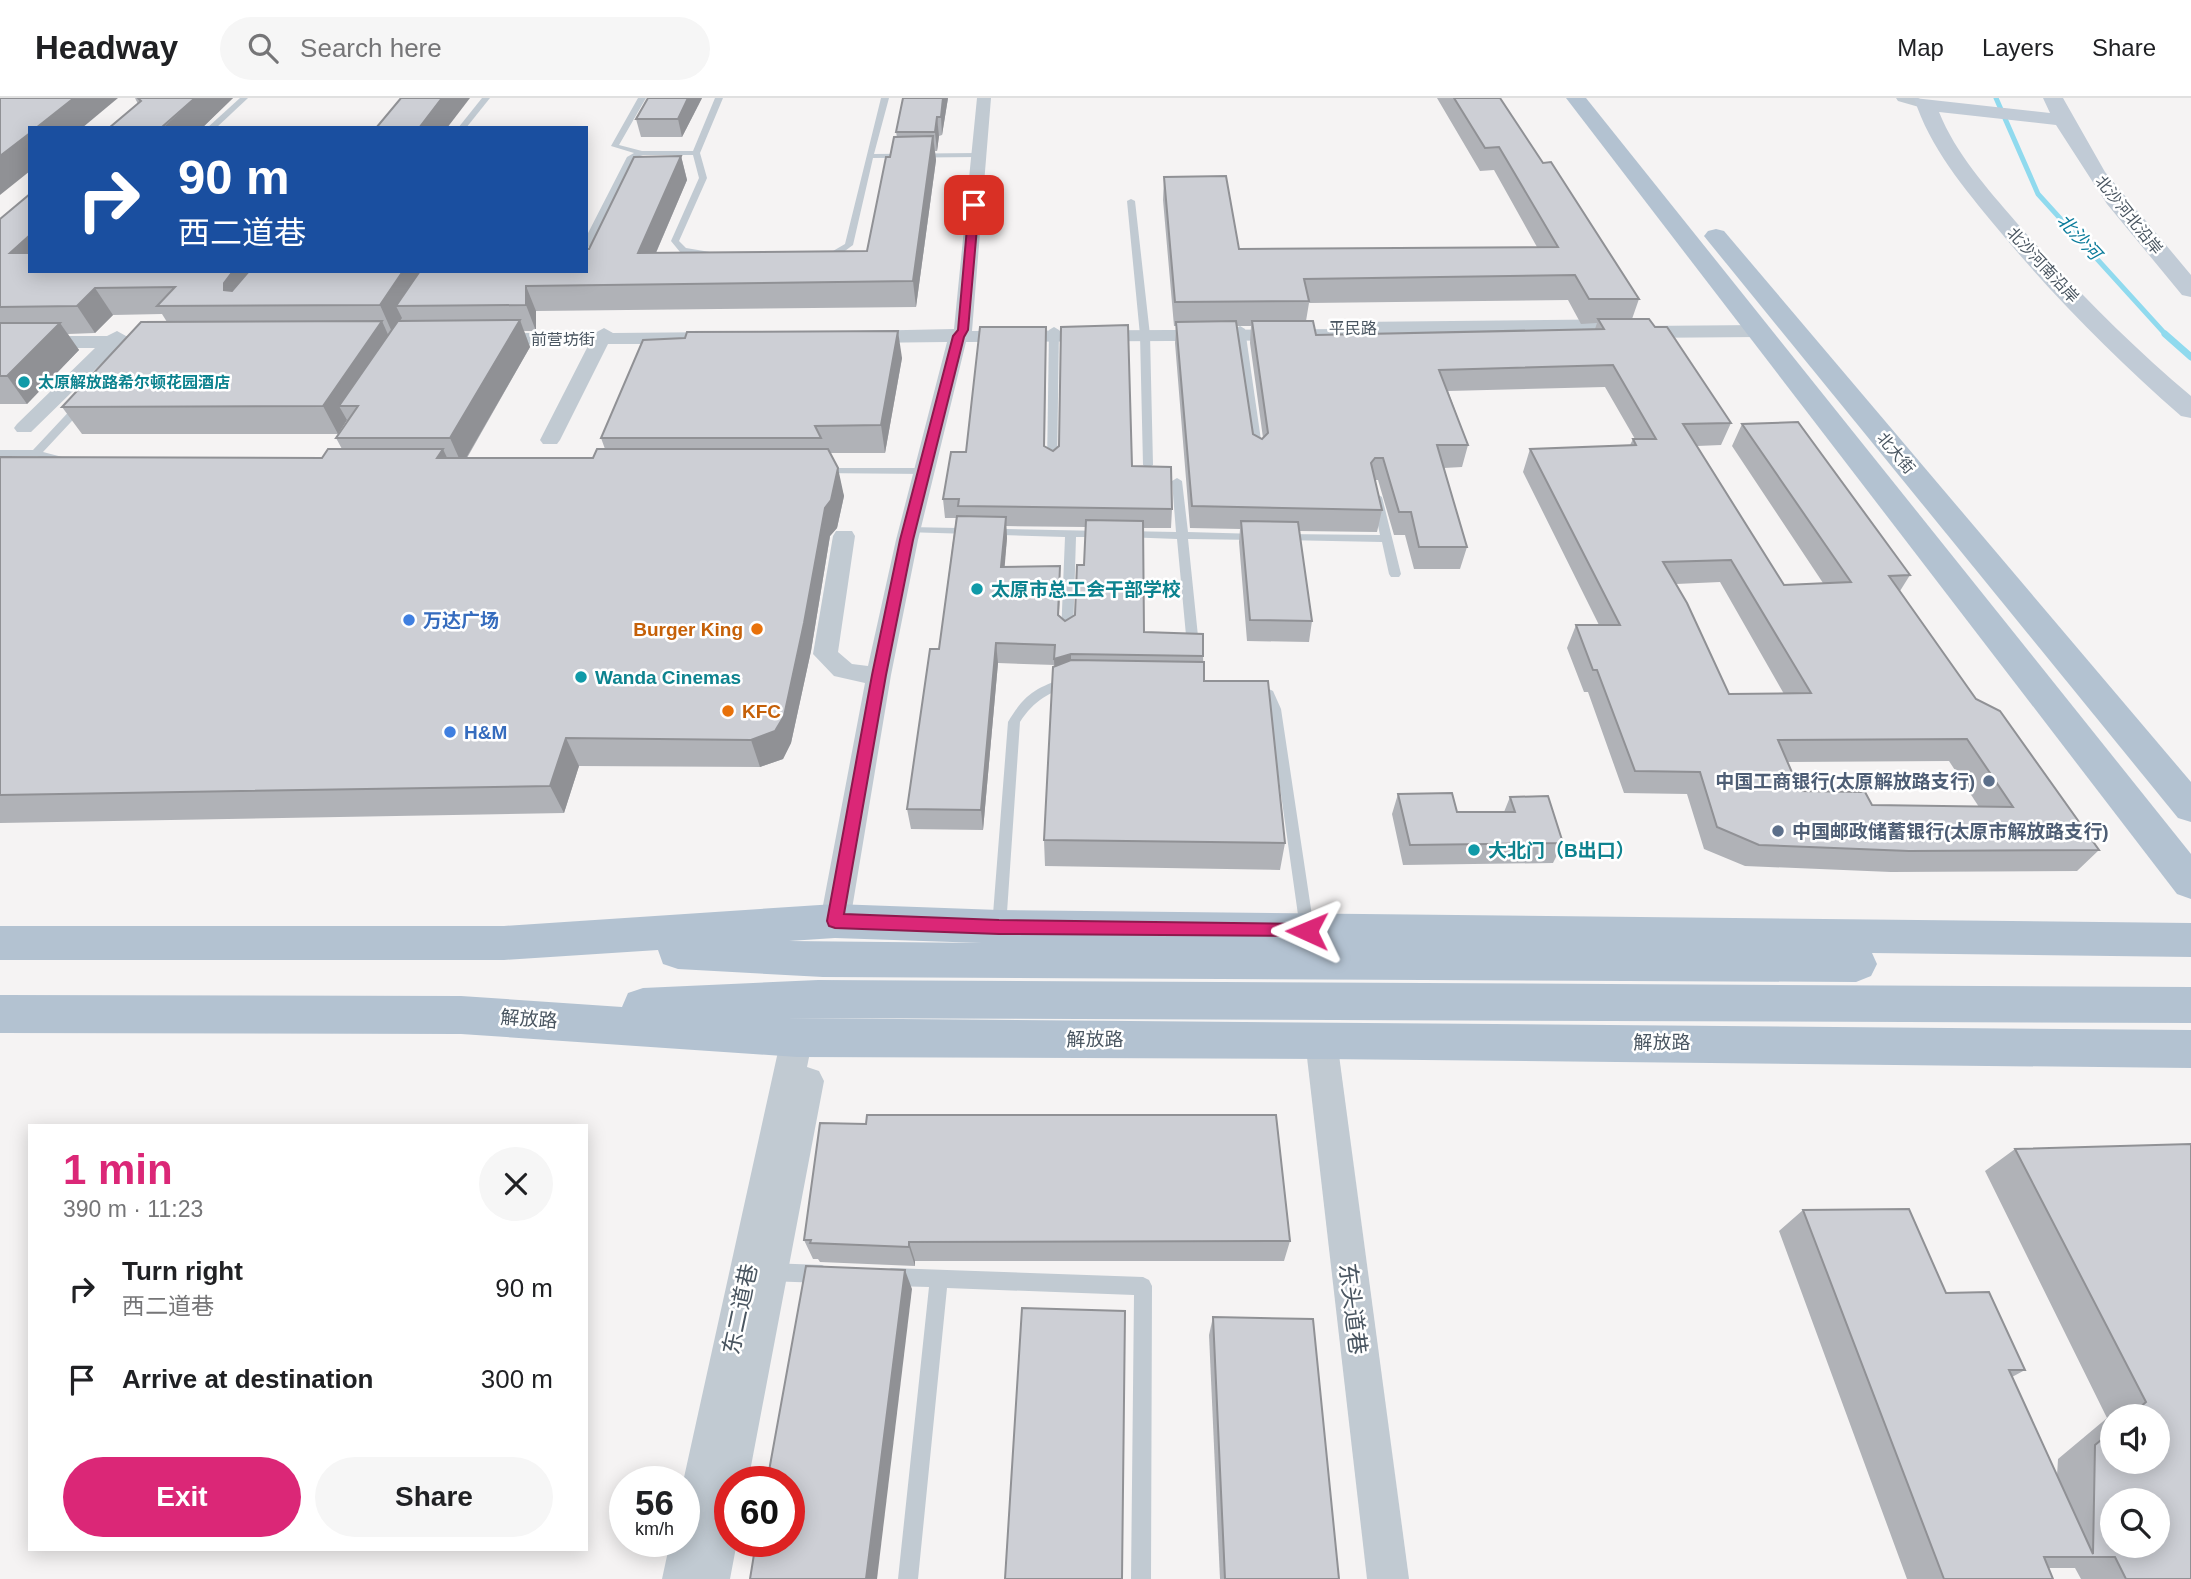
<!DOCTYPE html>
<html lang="en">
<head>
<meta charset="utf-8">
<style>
  body { margin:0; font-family:Helvetica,"Noto Sans SC",sans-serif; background:#f6f6f6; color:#202124; height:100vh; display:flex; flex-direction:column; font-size:26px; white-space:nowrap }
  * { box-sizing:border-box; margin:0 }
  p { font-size:23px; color:#757577 }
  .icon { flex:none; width:38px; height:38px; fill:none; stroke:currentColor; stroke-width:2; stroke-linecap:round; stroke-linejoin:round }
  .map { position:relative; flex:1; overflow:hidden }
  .side { position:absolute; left:28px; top:1026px; width:560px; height:427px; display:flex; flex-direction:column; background:#fff; border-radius:0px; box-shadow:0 4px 18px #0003 }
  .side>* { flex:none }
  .hud { position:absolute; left:28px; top:28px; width:560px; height:147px; border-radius:0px; box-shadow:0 4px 18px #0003; background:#1a4fa0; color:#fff; overflow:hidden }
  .fabs { position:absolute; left:2100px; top:1306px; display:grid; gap:14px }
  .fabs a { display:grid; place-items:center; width:70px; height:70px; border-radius:50%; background:#fff; box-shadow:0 4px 18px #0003; font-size:35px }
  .speed { position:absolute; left:609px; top:1368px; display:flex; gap:14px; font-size:35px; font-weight:700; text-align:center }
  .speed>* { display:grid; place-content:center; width:91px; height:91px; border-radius:50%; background:#fff; box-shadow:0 4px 18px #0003; line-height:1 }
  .speed small { font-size:18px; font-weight:400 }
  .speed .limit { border:10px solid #d22; background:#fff; color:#111 }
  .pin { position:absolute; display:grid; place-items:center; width:60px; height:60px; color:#fff; margin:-30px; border-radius:14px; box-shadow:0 4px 10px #0006 }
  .me { position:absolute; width:77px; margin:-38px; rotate:271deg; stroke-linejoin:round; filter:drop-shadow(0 0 5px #0008) }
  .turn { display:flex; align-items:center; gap:24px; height:147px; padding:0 35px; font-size:32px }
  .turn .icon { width:91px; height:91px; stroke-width:2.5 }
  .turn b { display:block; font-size:49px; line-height:60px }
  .round { display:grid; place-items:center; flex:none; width:74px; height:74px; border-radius:37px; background:#f6f6f6 }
  .headline { display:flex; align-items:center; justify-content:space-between; height:119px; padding:0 35px }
  h1 { font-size:42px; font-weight:700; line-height:52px; color:#db2777 }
  .primary-button { display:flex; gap:14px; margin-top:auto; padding:14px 35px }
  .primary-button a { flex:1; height:80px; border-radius:42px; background:#db2777; color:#fff; font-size:28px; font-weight:700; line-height:80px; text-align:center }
  .primary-button a+a { background:#f6f6f6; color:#202124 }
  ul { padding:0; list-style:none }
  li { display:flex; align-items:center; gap:21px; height:91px; padding:0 35px }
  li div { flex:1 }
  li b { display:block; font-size:26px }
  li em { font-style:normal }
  header { display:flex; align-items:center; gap:42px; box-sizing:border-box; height:98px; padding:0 35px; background:#fff; border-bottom:2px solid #e0e0e0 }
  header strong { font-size:33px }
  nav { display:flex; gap:38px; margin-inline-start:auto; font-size:24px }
  .search { width:490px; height:63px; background:#f6f6f6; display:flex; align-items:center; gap:18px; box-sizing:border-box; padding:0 24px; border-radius:38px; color:#757577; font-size:26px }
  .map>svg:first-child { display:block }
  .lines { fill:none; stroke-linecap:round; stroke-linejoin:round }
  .stream-far1 { stroke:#90daee; stroke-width:5 }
  .stream { stroke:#90daee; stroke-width:7 }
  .lane { fill:#c1cad2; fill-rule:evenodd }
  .street { fill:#c1cad2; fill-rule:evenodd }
  .secondary { fill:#c1cbd6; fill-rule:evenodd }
  .primary { fill:#b3c2d1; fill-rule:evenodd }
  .wall { fill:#b0b2b7; fill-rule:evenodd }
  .shaded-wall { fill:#909195 }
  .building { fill:#cdcfd5; stroke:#909195; stroke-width:2; fill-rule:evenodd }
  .route { fill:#db2777; stroke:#8e194d; stroke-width:2 }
  .culture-dot { fill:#0f9aa8; stroke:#fff; stroke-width:2.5 }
  .shop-dot { fill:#3f7fe0; stroke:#fff; stroke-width:2.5 }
  .food-dot { fill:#e8710a; stroke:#fff; stroke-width:2.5 }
  .service-dot { fill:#5c6f8a; stroke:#fff; stroke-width:2.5 }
  .labels { text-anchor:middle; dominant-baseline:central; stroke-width:5; stroke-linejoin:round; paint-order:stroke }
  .far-street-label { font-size:16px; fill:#4a5661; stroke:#fff }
  .far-culture-label { font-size:16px; font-weight:bold; fill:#0d838f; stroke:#fff; text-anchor:start }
  .far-water-label { font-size:18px; font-style:italic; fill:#0c7c9b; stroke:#fff }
  .culture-label { font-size:19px; font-weight:bold; fill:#0d838f; stroke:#fff; text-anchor:start }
  .shop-label { font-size:19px; font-weight:bold; fill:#366cbe; stroke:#fff; text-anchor:start }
  .food-label { font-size:19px; font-weight:bold; fill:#c56008; stroke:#fff; text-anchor:end }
  .service-label { font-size:19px; font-weight:bold; fill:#4e5e75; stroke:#fff; text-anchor:end }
  .street-label { font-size:19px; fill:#4a5661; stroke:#fff }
  .near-street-label { font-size:23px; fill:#4a5661; stroke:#fff }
</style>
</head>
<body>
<header>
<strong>Headway</strong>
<div class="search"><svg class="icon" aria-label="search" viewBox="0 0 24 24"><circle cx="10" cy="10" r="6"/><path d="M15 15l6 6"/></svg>Search here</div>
<nav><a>Map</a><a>Layers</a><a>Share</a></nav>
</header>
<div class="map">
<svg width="2191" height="1481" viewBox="0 0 2191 1481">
  <rect width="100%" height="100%" fill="#f5f3f3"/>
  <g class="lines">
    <path class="stream-far1" d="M1996,0L2038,96L2167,238"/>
    <path class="stream" d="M2165,236L2191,259"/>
    <g class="lane">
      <path d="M240,0H248L216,30H207Z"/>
      <path d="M482,0H490L466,30H458Z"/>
      <path d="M638,0H646L619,47L642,53H693L715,0H723L700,55L707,80L679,143L686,150L710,154V158L680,154L671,143L699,80L693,57H643L634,60L590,148L586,150V139L627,59L634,55L611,48Z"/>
      <path d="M881,0H889L874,56L978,55L982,57L978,59L873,60L853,147L838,158H819V154L833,153L845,146Z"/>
      <path d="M1131,101L1135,103L1150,237L1153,367L1148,370L1143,367L1140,237L1127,103Z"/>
      <path d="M1240,228L1245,231L1263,356L1258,359L1253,356L1235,231Z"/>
      <path d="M1054,229L1059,232L1057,367L1052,370L1047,367L1049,232Z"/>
      <path d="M80,305L85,308L84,310L43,354L70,361V365L36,358H0V352H33L76,306Z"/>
      <path d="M820,370H924L929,373L924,376L816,375V371Z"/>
      <path d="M1177,380L1182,383L1188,434L1258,436L1264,439L1258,442L1188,441L1199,548L1193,552L1187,548L1177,441L1124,439L1118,436L1124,433L1176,434L1172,383Z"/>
      <path d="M1377,396L1382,399L1401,476L1399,479H1391L1389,476L1382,444L1282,442L1276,439L1282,436L1380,437L1372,399Z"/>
      <path d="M909,429L1104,433L1110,436L1104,439H1076L1073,537L1067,541L1061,537L1065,439L905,434L903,432Z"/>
      <path d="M1070,579L1076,583L1074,586C1050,594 1034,602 1020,624L1006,829L1004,833L999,835L994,833L992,829L1008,624C1025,595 1038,588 1070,579Z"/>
      <path d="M1254,584L1273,593L1281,611L1314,831L1312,835L1307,837L1302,835L1300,831L1269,611L1264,599L1248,588Z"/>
      <path d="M768,1165L822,1167L828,1170L831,1176L828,1182L822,1185L768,1183L762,1180L759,1174L762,1168Z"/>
      <path d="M891,1170L1143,1179L1149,1182L1152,1188L1151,1481H1131L1134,1197L947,1190L918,1481H898L929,1189L891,1188L885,1185L882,1179L885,1173Z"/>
    </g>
    <g class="street">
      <path d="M977,0H991L972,233L1345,231L1347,226L1354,224L1635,221L1642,223L1643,228L1758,227L1767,233L1758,239L1634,240L1627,238L1626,233L1382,235L1380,240L1373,242L966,244L918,442L891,577L850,823L845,832L835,835L825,832L820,823L865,585L834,578L813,556L833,438L836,433H852L855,438L838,554L852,566L868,568L896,442L947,244L860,245L851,239L860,233L954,231Z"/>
      <path d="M1896,0H1918L1933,7L1926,11L1898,3Z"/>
      <path d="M604,230L613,235L722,234L731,240L722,246H608L560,342L557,346H543L540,342L589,246L489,247L480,241L489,235H595Z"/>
      <path d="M117,233L126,238H162L171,244L162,250H117L31,334H17L14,330L17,326L95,250H0V238H107Z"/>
      <path d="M797,926L808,930L813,940L807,969L819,973L824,983L748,1384H730V1444H737L730,1481H662L670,1444H684L683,1384L781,940L786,930Z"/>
      <path d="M1321,928L1332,932L1337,942L1409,1481H1367L1305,942L1310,932Z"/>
    </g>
    <path class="secondary" d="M1914,0L2050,15L2043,0H2063L2105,74L2191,177V199L2182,197L2107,106L2056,27L1939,14C1956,56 1987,90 2016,124C2070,186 2128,245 2191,298V320L2181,318C2115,260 2053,198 1997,130C1964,90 1930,50 1914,0Z"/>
    <g class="primary">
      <path d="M1566,0H1586L2191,756V801L2177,796Z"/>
      <path d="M1716,131L1724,133L2191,684V724L2178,720L1708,143L1704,138L1708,133Z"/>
      <path d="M835,806L999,812L2191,825V859L1872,855L1877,866L1871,878L1856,884L823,879L678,871L663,866L658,852L504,862H0V828H504ZM835,840L982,845L789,843Z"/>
      <path d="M818,882L2191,889V925L783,920L2191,932V970L1321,961L797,959L461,936L0,935V897L461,898L622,909L628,895L643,890Z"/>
    </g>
  </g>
  <g class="wall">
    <path d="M135,0H233L202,30H109L138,6Z"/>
    <path d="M702,0L682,39H641L636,21Z"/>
    <path d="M948,0L942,37L939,38L937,53H935L936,62L916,209L536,213V233H524L530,249L467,360H593L605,351L601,340L902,260L885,355H830L844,398L837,430L830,438L811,553L791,645L783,661L760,669L579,668L564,715L0,725V359L322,360L342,351L336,340L347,323V322L338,336H82L62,309L167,224L162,216L113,217L95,235L68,236L79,252L27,306H0V121L30,173H586L589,151L681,58L687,82L656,155L867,153L890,59L897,39L896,34Z"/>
    <path d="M1437,0H1500L1543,65L1639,201L1632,221L1655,229L1731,325L1721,347L1697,348L1784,487L1823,485L1732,348L1742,326L1910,477L1900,493L1976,601L2099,752L2077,773L1891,774L1745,768L1704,751L1687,696L1624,695L1588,594H1584L1567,550L1576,527H1599L1523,374L1530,351L1630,347L1633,341H1635L1605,289L1448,293L1468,347L1462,369L1444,370L1467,449L1460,471H1414L1405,437H1394L1378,382H1375L1382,412L1377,434L1299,433L1312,523L1309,544L1247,543L1239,444L1240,431L1190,430L1175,245L1176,228H1174L1163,102L1164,79L1239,151L1537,149L1494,72L1480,73ZM1568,202L1581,226L1597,225L1595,231L1316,237L1306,223L1309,205ZM1237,228H1251L1250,245L1263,340L1262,341L1253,336ZM1720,484L1784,596H1729L1676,486ZM1949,663L1979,709L1872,707L1800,693L1787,664Z"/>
    <path d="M1046,229L1045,349L1053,353L1132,368L1172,411L1171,430H1143L1144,534L1203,558L1204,583L1285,745L1280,772L1045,768L1044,742L1055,567L998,565L983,732L911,731L907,711L939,551L956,420H945L943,401L966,354ZM1006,428L1086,429L1084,467L1075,517L1065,523L1059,518L1060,488L1004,469L1007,440Z"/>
    <path d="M1398,696L1457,714H1504L1510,699L1563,745L1553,765L1403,767L1392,716Z"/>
    <path d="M2191,1046V1481H2081L2075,1470H2048L2053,1481H1907L1779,1133L1803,1112L1946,1195L2025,1272L2012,1279L2057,1378L2058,1361L2107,1320L1985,1073L2015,1051ZM2112,1318H2158L2112,1363Z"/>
    <path d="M804,1142L1290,1143L1284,1163H915V1168L820,1164L818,1161H813Z"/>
    <path d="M1213,1219L1339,1481H1220L1209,1237Z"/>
  </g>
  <g class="shaded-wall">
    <path d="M74,0H118L82,30H36Z"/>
    <path d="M195,0H233L202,30H163Z"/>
    <path d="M442,0H470L447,30H419Z"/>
    <path d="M688,0H702L682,39L678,21Z"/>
    <path d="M943,0H948L942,37L941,19Z"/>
    <path d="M937,19L939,38L937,53L935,34Z"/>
    <path d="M30,35V73L0,97V58Z"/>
    <path d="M933,38L936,62L916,209L913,183Z"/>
    <path d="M681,58L687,82L645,180L638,155Z"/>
    <path d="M30,137V173L10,155Z"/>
    <path d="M233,173H257L242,207L224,192V185Z"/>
    <path d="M403,173H423L396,208L402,220L392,234L380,207Z"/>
    <path d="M526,188L536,213V233L526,207Z"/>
    <path d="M95,190L113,217L95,235L77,208Z"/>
    <path d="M520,222L530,249L462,367L450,340Z"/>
    <path d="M382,223L394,250L339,308L347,322L338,336L323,308Z"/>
    <path d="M60,225L79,252L27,306L7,278Z"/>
    <path d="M1046,229V247L1044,367V348Z"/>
    <path d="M898,233L902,260L885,355L881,327Z"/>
    <path d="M443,351L456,379L437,360Z"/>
    <path d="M838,370L844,398L837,430L830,438L811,553L791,645L783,661L760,669L751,642L825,410Z"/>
    <path d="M1006,419L1007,440L1003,489L1001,469Z"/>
    <path d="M1060,468V488L1058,537V517Z"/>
    <path d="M996,545L998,565L983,732L981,712Z"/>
    <path d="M1071,556V576L1055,581L1054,561Z"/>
    <path d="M566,640L579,668L564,715L550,688Z"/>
    <path d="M909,1144L915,1163V1168L909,1149Z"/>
    <path d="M905,1172L912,1191L877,1481H866Z"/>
  </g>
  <g class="building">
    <path d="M0,0H74L36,30H30V35L0,58Z"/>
    <path d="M138,0H195L162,29L109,30L141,3Z"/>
    <path d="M401,0H442L419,30H376Z"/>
    <path d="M648,0H688L678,21H636Z"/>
    <path d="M903,0H943L941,19H937L935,34H896Z"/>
    <path d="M1454,0H1500L1543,65L1551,64L1639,201H1589L1575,177L1304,181L1309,203L1175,204L1164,79L1226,78L1239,151L1558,149L1499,49L1485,50Z"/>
    <path d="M933,38L913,183L526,188V207L396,208L420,173H586V151H589L634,59L681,58L638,155L867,153L886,59H890L894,39Z"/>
    <path d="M30,96V137L10,155H30V173H233L224,185V192L232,193L249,173H403L380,207L157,208L175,189L95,190L77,208L0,209V121Z"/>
    <path d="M1598,221H1649L1655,229H1667L1731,325L1683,326L1784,487L1851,484L1742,326L1798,324L1910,477L1889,478L1976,601L2000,613L2099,752L1909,753L1759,747L1717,729L1700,674L1635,673L1597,572H1593L1576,527H1620L1530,351L1636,347L1633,341H1656L1613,267L1439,272L1468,347H1437L1467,449H1419L1411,414H1399L1383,360H1375L1371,365L1382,412L1192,408L1176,224L1236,223L1253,336L1262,341L1268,335L1252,223H1313L1316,237L1604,231ZM1731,462L1811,595L1729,596L1687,505L1663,464ZM1967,641L2013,709L1872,707L1865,694L1800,693L1778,642Z"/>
    <path d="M520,222L450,340H336L358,308H339L398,223Z"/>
    <path d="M382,223L323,308L62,309L141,224Z"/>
    <path d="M0,225H60L7,278H0Z"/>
    <path d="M1128,227L1132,368L1171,369L1172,411L958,408L959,401H943L951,354H966L980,229H1046L1044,348L1053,353L1059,348L1061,229Z"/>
    <path d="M898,233L881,327L815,328L821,340H601L643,242L685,240L687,234Z"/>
    <path d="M328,351H443L437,360H593L597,351H828L838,370L831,402L825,410L804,525L784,618L775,633L751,642L566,640L550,688L0,697V359L322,360Z"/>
    <path d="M957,418L1006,419L1001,469L1060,468L1058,517L1065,523L1075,517L1077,467H1084L1086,422L1143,423L1144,534L1203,536V558L1071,556L1054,561L1055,547L996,545L981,712L907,711L930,551H939Z"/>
    <path d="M1241,423L1298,424L1312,523L1250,522Z"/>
    <path d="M1071,562L1204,564V583H1268L1285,745L1044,742L1053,569Z"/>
    <path d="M1452,695L1457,714H1515L1510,699L1548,698L1563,745L1410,747L1398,696Z"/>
    <path d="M867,1017H1276L1290,1143L909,1144V1149L810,1145L811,1142H804L820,1025L866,1026Z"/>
    <path d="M2191,1046V1481H2126L2115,1459H2044L2053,1481H1944L1803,1112L1909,1111L1946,1195L1989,1194L2025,1272H2009L2093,1456L2095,1347L2112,1333V1363H2158V1318H2130L2146,1304L2015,1051ZM2112,1402H2158V1447H2112Z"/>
    <path d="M806,1168L905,1172L866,1481H750L756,1444H789V1384H767Z"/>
    <path d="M1022,1210L1125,1213L1122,1481H1005Z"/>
    <path d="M1213,1219L1313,1221L1339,1481H1225Z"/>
  </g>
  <path class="route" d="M974,105L979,107L968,232L964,239L913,442L886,577L844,816L999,822L1307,826L1313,828L1316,833L1313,838L999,836L835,830L829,828L827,823L872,577L900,442L953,238L958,232L969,107Z"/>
  <g class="culture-dot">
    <circle cx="24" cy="284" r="7"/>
    <circle cx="977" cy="491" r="7"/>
    <circle cx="581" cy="579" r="7"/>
    <circle cx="1474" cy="752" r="7"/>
  </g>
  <g class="shop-dot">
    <circle cx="409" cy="522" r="7"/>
    <circle cx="450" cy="634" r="7"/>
  </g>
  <g class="food-dot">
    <circle cx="757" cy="531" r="7"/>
    <circle cx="728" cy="613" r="7"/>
  </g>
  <g class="service-dot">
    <circle cx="1989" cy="683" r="7"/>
    <circle cx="1778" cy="733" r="7"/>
  </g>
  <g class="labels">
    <g class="far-street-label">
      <text transform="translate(2129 117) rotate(51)">北沙河北沿岸</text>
      <text transform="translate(2043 167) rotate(47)">北沙河南沿岸</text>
      <text x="1353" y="230">平民路</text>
      <text x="563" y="241">前营坊街</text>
      <text transform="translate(1896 355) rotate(50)">北大街</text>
    </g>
    <g class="far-culture-label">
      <text x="38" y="284">太原解放路希尔顿花园酒店</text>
    </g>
    <g class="far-water-label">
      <text transform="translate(2079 139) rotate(47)">北沙河</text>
    </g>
    <g class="culture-label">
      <text x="991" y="491">太原市总工会干部学校</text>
      <text x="595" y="579">Wanda Cinemas</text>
      <text x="1488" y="752">大北门（B出口）</text>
    </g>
    <g class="shop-label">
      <text x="423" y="522">万达广场</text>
      <text x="464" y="634">H&amp;M</text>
    </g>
    <g class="food-label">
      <text x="743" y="531">Burger King</text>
      <text x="742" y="613" text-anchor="start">KFC</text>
    </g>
    <g class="service-label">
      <text x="1975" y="683">中国工商银行(太原解放路支行)</text>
      <text x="1792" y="733" text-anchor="start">中国邮政储蓄银行(太原市解放路支行)</text>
    </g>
    <g class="street-label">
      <text transform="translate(529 921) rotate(4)">解放路</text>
      <text x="1095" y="941">解放路</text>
      <text x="1662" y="944">解放路</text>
    </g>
    <g class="near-street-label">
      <text transform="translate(740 1211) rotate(-78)">东二道巷</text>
      <text transform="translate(1353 1211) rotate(83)">东头道巷</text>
    </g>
  </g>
</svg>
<div class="fabs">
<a><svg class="icon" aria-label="sound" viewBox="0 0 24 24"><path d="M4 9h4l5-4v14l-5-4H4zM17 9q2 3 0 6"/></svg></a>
<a><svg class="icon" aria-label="search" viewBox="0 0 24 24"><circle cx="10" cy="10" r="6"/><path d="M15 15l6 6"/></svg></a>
</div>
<div class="speed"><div>56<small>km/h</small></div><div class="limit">60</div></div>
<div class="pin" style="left:974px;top:107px;background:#d93025"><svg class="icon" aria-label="arrive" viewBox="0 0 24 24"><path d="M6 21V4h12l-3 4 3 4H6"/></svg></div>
<svg class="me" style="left:1307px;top:833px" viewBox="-20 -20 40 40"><path d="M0-17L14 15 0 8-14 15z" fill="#db2777" stroke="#fff" stroke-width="4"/></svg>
<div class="hud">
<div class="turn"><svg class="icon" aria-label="right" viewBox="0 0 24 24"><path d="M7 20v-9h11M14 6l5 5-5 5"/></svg><div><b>90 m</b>西二道巷</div></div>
</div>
<section class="side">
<div class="headline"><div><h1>1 min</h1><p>390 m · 11:23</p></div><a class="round"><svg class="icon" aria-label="close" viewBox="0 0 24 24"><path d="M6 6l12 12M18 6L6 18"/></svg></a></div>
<ul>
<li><svg class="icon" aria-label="right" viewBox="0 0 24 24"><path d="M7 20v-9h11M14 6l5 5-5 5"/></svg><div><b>Turn right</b><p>西二道巷</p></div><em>90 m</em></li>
<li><svg class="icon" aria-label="arrive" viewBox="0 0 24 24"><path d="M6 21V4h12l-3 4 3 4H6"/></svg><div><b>Arrive at destination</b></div><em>300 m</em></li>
</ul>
<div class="primary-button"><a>Exit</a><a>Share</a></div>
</section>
</div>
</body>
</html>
